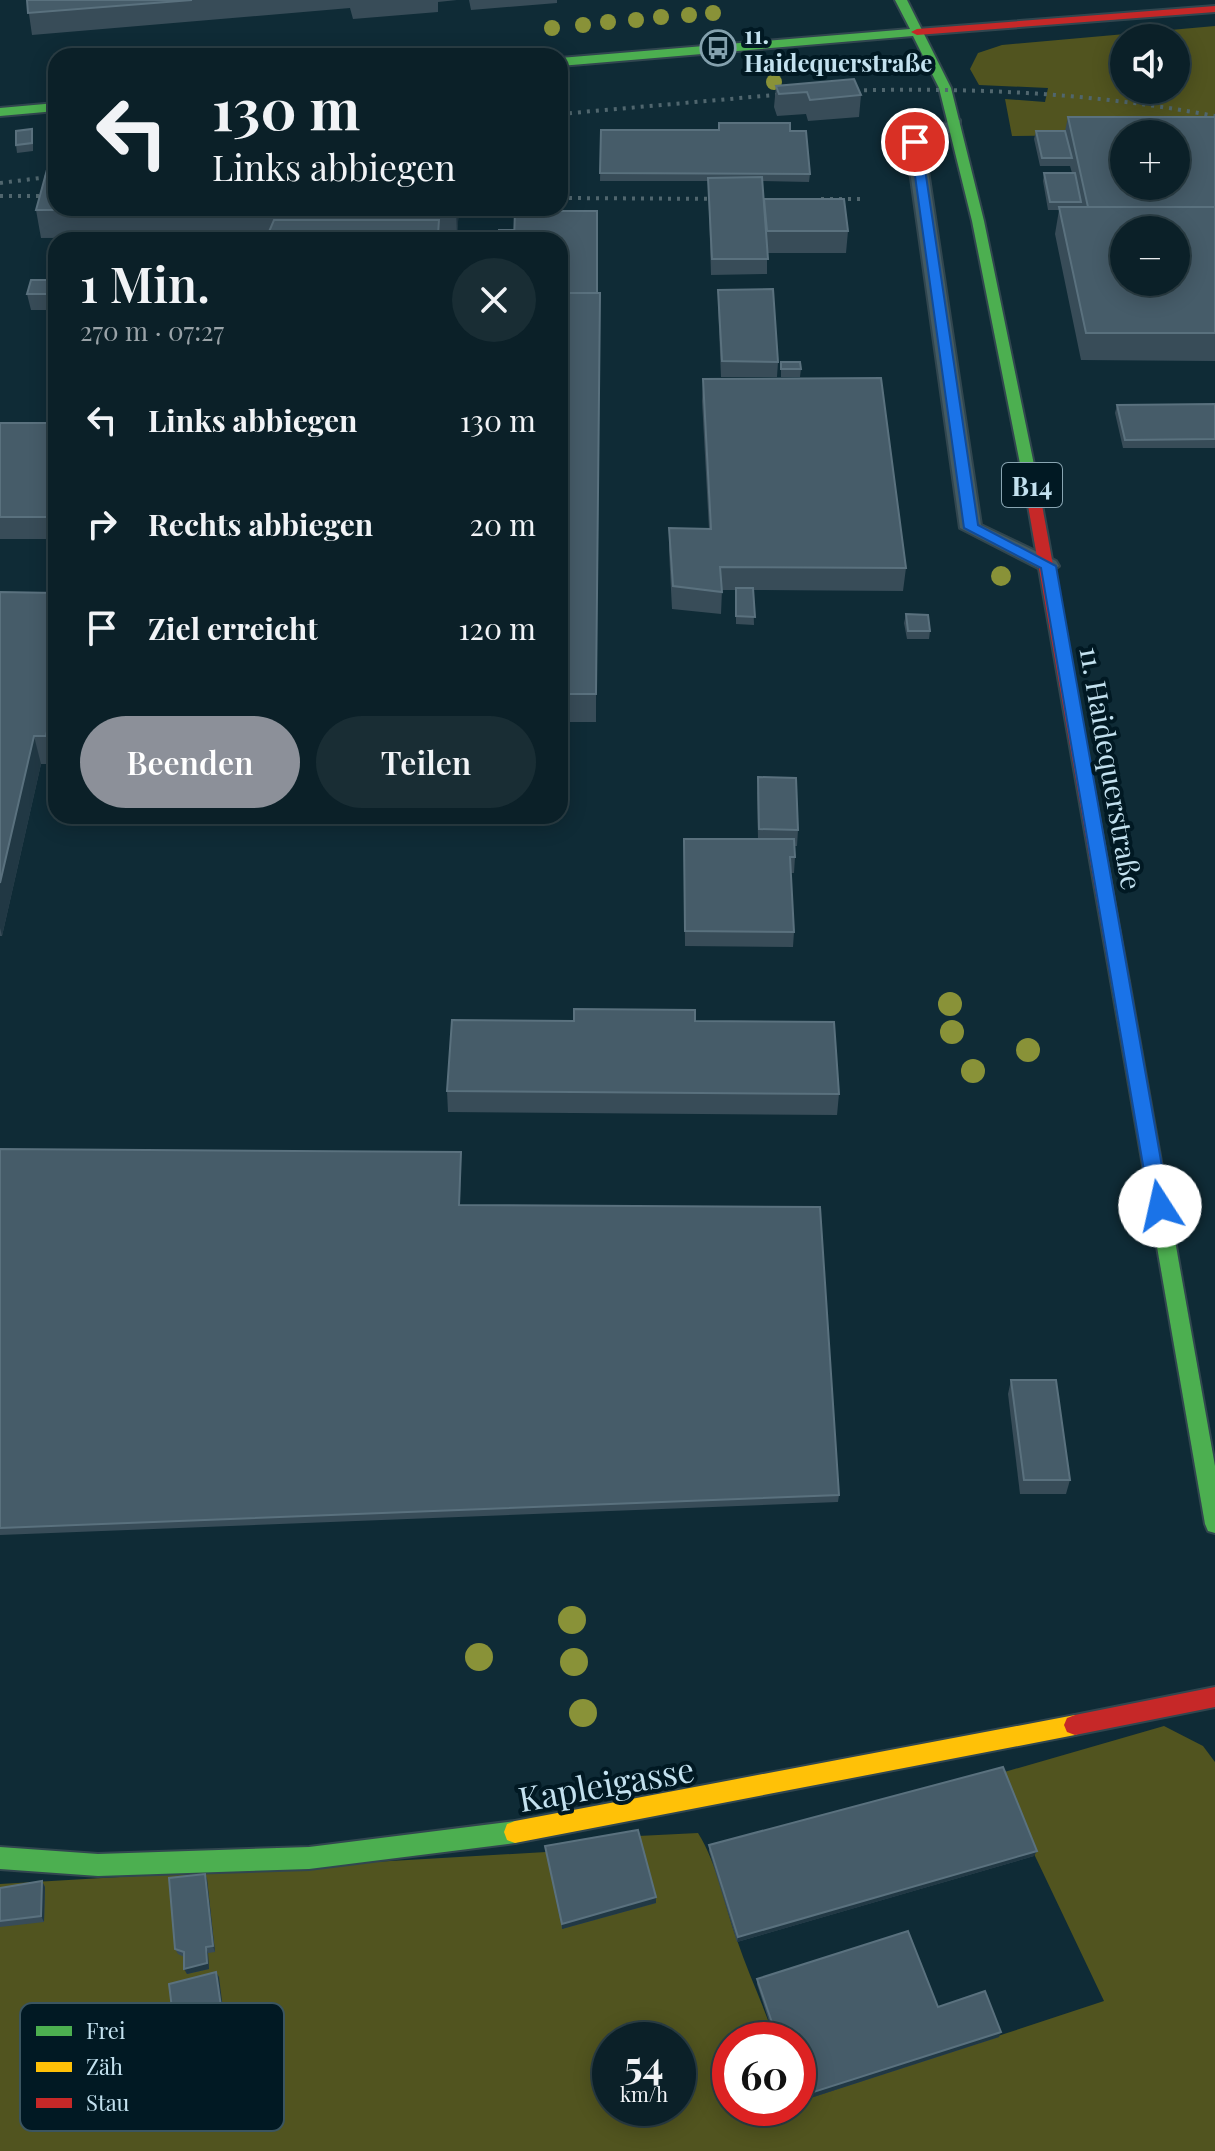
<!DOCTYPE html>
<html lang="de">
<head>
<meta charset="utf-8">
<style>
  body { margin:0; font-family:"Playfair Display",serif; background:#192d34; color:#f1f3f6; height:100vh; display:flex; flex-direction:column; font-size:30px; white-space:nowrap }
  * { box-sizing:border-box; margin:0 }
  p { font-size:26px; color:#9aa3a8 }
  .icon { flex:none; width:44px; height:44px; fill:none; stroke:currentColor; stroke-width:2; stroke-linecap:round; stroke-linejoin:round }
  .map { position:relative; flex:1; overflow:hidden }
  .drawer { position:absolute; left:48px; top:232px; width:520px; height:592px; display:flex; flex-direction:column; background:#0b2028; border-radius:24px; box-shadow:0 4px 20px #0003,0 0 0 2px #2b3e45 }
  .drawer>* { flex:none }
  .guide { position:absolute; left:48px; top:48px; width:520px; height:168px; border-radius:24px; box-shadow:0 4px 20px #0003,0 0 0 2px #2b3e45; background:#0b2028; color:#f1f3f6; overflow:hidden }
  .controls { position:absolute; left:1110px; top:24px; display:grid; gap:16px }
  .controls a { display:grid; place-items:center; width:80px; height:80px; border-radius:50%; background:#0b2028; box-shadow:0 4px 20px #0003,0 0 0 2px #2b3e45; font-size:40px }
  .speed { position:absolute; left:592px; top:2022px; display:flex; gap:16px; font-size:40px; font-weight:700; text-align:center }
  .speed>* { display:grid; place-content:center; width:104px; height:104px; border-radius:50%; background:#0b2028; box-shadow:0 4px 20px #0003,0 0 0 2px #2b3e45; line-height:1 }
  .speed small { font-size:20px; font-weight:400 }
  .speed .limit { border:12px solid #d22; background:#fff; color:#111 }
  .pin { position:absolute; display:grid; place-items:center; width:68px; height:68px; color:#fff; margin:-34px; border:4px solid #fff; border-radius:50%; box-shadow:0 2px 8px #0007 }
  .me { position:absolute; width:88px; margin:-44px; rotate:350deg; stroke-linejoin:round; filter:drop-shadow(0 0 6px #0008) }
  .turn { display:flex; align-items:center; gap:28px; height:168px; padding:0 32px; font-size:36px }
  .turn .icon { width:104px; height:104px; stroke-width:2.5 }
  .turn b { display:block; font-size:56px; line-height:68px }
  .round { display:grid; place-items:center; flex:none; width:84px; height:84px; border-radius:42px; background:#192d34 }
  .summary { display:flex; align-items:center; justify-content:space-between; height:136px; padding:0 32px }
  h1 { font-size:48px; font-weight:600; line-height:60px }
  .action { display:flex; gap:16px; margin-top:auto; padding:16px 32px }
  .action a { flex:1; height:92px; border-radius:48px; background:#8c9099; color:#fff; font-size:32px; font-weight:600; line-height:92px; text-align:center }
  .action a+a { background:#192d34; color:#f1f3f6 }
  ul { padding:0; list-style:none }
  li { display:flex; align-items:center; gap:24px; height:104px; padding:0 32px }
  li div { flex:1 }
  li b { display:block; font-size:30px }
  li em { font-style:normal }
  .map>svg:first-child { display:block }
  .green { fill:#51541f; fill-rule:evenodd }
  .lines { fill:none; stroke-linecap:round; stroke-linejoin:round }
  .lane-casing { stroke:#31464f; stroke-width:4 }
  .fast-casing { stroke:#31464f; stroke-width:4 }
  .slow-casing { stroke:#31464f; stroke-width:4 }
  .jam-casing { stroke:#31464f; stroke-width:4 }
  .lane { fill:#435a63; fill-rule:evenodd }
  .fast { fill:#4caf50; fill-rule:evenodd }
  .slow { fill:#ffc107; fill-rule:evenodd }
  .jam { fill:#c62828; fill-rule:evenodd }
  .rail { stroke:#50666e; stroke-width:4; stroke-dasharray:3 6; stroke-linecap:butt }
  .tree { fill:#899238 }
  .wall { fill:#384c58 }
  .shaded-wall { fill:#213844 }
  .building { fill:#465c69; stroke:#5a717e; stroke-width:2; fill-rule:evenodd }
  .route { fill:#1a73e8; stroke:#114b97; stroke-width:2 }
  .labels { text-anchor:middle; dominant-baseline:central; stroke-width:8; stroke-linejoin:round; paint-order:stroke }
  .far-poi-label { font-size:24px; font-weight:bold; fill:#c3e1ef; stroke:#011923; text-anchor:start }
  .shield { fill:#011923; stroke:#89a5b2; stroke-width:2 }
  .shield-label { font-size:26px; font-weight:bold; fill:#c3e1ef }
  .street-label { font-size:28px; fill:#c3e1ef; stroke:#011923 }
  .near-street-label { font-size:34px; fill:#c3e1ef; stroke:#011923 }
  .key { fill:#011923; stroke:#3b5560; stroke-width:2 }
  .key-label { font-size:22px; fill:#c3e1ef }
</style>
</head>
<body>
<div class="map">
<svg width="1215" height="2151" viewBox="0 0 1215 2151">
  <rect width="100%" height="100%" fill="#0f2b36"/>
  <g class="green">
    <path d="M1215,26V139L1176,134L1012,136L1005,99L1045,102L1048,88L979,85L970,69L978,53L1002,45ZM1124,38H1176V90H1124Z"/>
    <path d="M1164,1726L1203,1746L1215,1762V2151H0V1884L546,1852L563,1929L638,1836L698,1833C718,1865 724,1904 737,1940C748,1973 764,2006 775,2040H730V2108H798V2102L1104,2001L1035,1856L1001,1773ZM610,2040H678V2108H610Z"/>
  </g>
  <g class="lines">
    <defs>
      <path id="lane" d="M954,119L960,120V128L924,144L981,525L1056,561L1059,566L1048,573L960,528L906,142Z"/>
      <g id="fast">
        <path d="M895,0H907L951,88L984,221L1040,494L1038,497L1033,498L1026,494L972,221L939,88L913,36L560,66V58L910,29Z"/>
        <path d="M56,103V111L0,116V108Z"/>
        <path d="M1120,974L1129,981L1215,1466V1533L1208,1531L1205,1524L1111,981Z"/>
        <path d="M515,1821L523,1824L526,1832L523,1840L515,1843L309,1869L98,1876L0,1869V1847L98,1854L309,1847Z"/>
      </g>
      <path id="slow" d="M1075,1715L1083,1718L1086,1725L1083,1732L1075,1735L515,1843L507,1840L504,1832L507,1824L515,1821Z"/>
      <g id="jam">
        <path d="M1215,6V12L917,35L911,32L917,29Z"/>
        <path d="M1033,490L1040,494L1129,981L1120,988L1111,981L1026,494Z"/>
        <path d="M1215,1687V1707L1075,1735L1067,1732L1064,1725L1067,1718L1075,1715Z"/>
      </g>
    </defs>
    <use href="#lane" class="lane-casing"/>
    <use href="#fast" class="fast-casing"/>
    <use href="#slow" class="slow-casing"/>
    <use href="#jam" class="jam-casing"/>
    <use href="#lane" class="lane"/>
    <use href="#fast" class="fast"/>
    <use href="#slow" class="slow"/>
    <use href="#jam" class="jam"/>
    <g class="rail">
      <path d="M837,91C965,87 1089,92 1215,116"/>
      <path d="M560,114L797,93"/>
      <path d="M0,183L56,176"/>
      <path d="M0,196H53"/>
      <path d="M560,198L729,199"/>
      <path d="M821,199H861"/>
    </g>
  </g>
  <g class="tree">
    <circle cx="713" cy="13" r="8"/>
    <circle cx="689" cy="15" r="8"/>
    <circle cx="661" cy="17" r="8"/>
    <circle cx="636" cy="20" r="8"/>
    <circle cx="608" cy="22" r="8"/>
    <circle cx="583" cy="25" r="8"/>
    <circle cx="552" cy="28" r="8"/>
    <circle cx="774" cy="82" r="8"/>
    <circle cx="931" cy="123" r="8"/>
    <circle cx="1001" cy="576" r="10"/>
    <circle cx="950" cy="1004" r="12"/>
    <circle cx="952" cy="1032" r="12"/>
    <circle cx="1028" cy="1050" r="12"/>
    <circle cx="973" cy="1071" r="12"/>
    <circle cx="572" cy="1620" r="14"/>
    <circle cx="479" cy="1657" r="14"/>
    <circle cx="574" cy="1662" r="14"/>
    <circle cx="583" cy="1713" r="14"/>
  </g>
  <g class="wall">
    <path d="M27,0H457L438,2V12L353,19L350,8L32,35Z"/>
    <path d="M469,0H557V3L471,10Z"/>
    <path d="M776,86L861,95L859,117L808,121L806,114L777,116L774,107Z"/>
    <path d="M1068,117H1215V361L1081,360L1055,234L1059,210H1048L1043,181L1044,173H1072L1070,166H1040L1034,139L1036,131H1065Z"/>
    <path d="M32,129L33,137V151L17,153L16,145Z"/>
    <path d="M601,130L790,131L810,174L809,182L762,181L764,205L848,231L846,253H767V274L711,275L708,181H600Z"/>
    <path d="M56,208H459L457,236H440V240H269V237L41,238L36,210Z"/>
    <path d="M597,211L596,722H560V240L514,230Z"/>
    <path d="M56,280V310H31L27,294Z"/>
    <path d="M718,290L778,362L777,377H721L718,305Z"/>
    <path d="M781,362L801,369L800,377H781Z"/>
    <path d="M703,379L906,568L903,591L753,590L754,625L736,624V590H722L721,614L672,609L669,551V528L709,529L702,401Z"/>
    <path d="M1215,404V448H1123L1115,413L1117,405Z"/>
    <rect x="0" y="423" width="56" height="116"/>
    <path d="M0,592L56,593V749L53,764H41L2,936H0Z"/>
    <path d="M906,614L930,631L929,639H907L904,623Z"/>
    <path d="M560,730L564,752L562,815H560Z"/>
    <path d="M758,777L798,830L797,846H794L795,857L794,873H791L794,932L793,947L685,946L684,839H758L757,793Z"/>
    <path d="M695,1021L839,1094L837,1115L448,1112L447,1091Z"/>
    <path d="M0,1149L461,1152L460,1205L839,1495L838,1502L0,1535Z"/>
    <path d="M1011,1380L1070,1480L1066,1494H1020L1008,1394Z"/>
    <path d="M709,1845L1034,1856L737,1942L709,1851Z"/>
    <path d="M545,1846L656,1903L562,1929Z"/>
    <path d="M205,1874L207,1879L215,1952L208,1953L209,1969L187,1974L184,1957L178,1954L175,1949Z"/>
    <path d="M42,1881L45,1887L44,1922L0,1927V1888Z"/>
    <path d="M757,1979L999,2037L798,2102V2040H775L757,1984Z"/>
  </g>
  <g class="shaded-wall">
    <path d="M456,208H459L457,236Z"/>
    <path d="M56,690V749L53,764L46,736Z"/>
    <path d="M34,736L41,764L2,936L0,928V883Z"/>
    <path d="M1037,1851L1034,1856L737,1942L738,1937Z"/>
    <path d="M205,1874L207,1879L215,1952L213,1946Z"/>
    <path d="M42,1881L45,1887L44,1922L41,1916Z"/>
    <path d="M656,1897V1903L562,1929V1924Z"/>
    <path d="M206,1947L208,1953L209,1969L187,1974L184,1969Z"/>
    <path d="M216,1972L219,1977L225,2025L213,2028L223,2099L192,2106L189,2101Z"/>
    <path d="M181,2031L183,2037L177,2038L175,2033Z"/>
    <path d="M1001,2032L999,2037L798,2102V2097Z"/>
  </g>
  <g class="building">
    <path d="M27,0H192L28,13Z"/>
    <path d="M854,79L861,95L810,100L807,92L779,94L776,86Z"/>
    <path d="M1068,117H1215V207H1088ZM1124,134H1176V186H1124Z"/>
    <path d="M719,123H790V131H806L810,174L600,173L601,130H719Z"/>
    <path d="M32,129V143L16,145V131Z"/>
    <path d="M1036,131H1065L1072,158H1042Z"/>
    <path d="M48,166H56V208H456L36,210Z"/>
    <path d="M1044,173H1075L1081,202H1050Z"/>
    <path d="M762,177L768,259H712L708,178Z"/>
    <path d="M764,199H844L848,231H767Z"/>
    <path d="M1059,207H1215V333H1086ZM1124,230H1176V282H1124Z"/>
    <path d="M515,211H597V293H560V240H514Z"/>
    <path d="M274,220H439L438,234H268Z"/>
    <rect x="499" y="230" width="15" height="10"/>
    <path d="M31,280H56V294H27Z"/>
    <path d="M773,289L778,362L722,361L718,290Z"/>
    <path d="M560,293H600L596,694H560Z"/>
    <path d="M781,362H800L801,369H781Z"/>
    <path d="M881,378L906,568L720,567L722,592L673,586L669,528L711,529L703,379Z"/>
    <path d="M1215,404V439L1125,440L1117,405Z"/>
    <rect x="0" y="423" width="56" height="94"/>
    <path d="M736,588H753L755,617L736,616Z"/>
    <path d="M0,592L56,593V690L46,736H34L0,883Z"/>
    <path d="M906,614L928,615L930,631H908Z"/>
    <path d="M560,730H563L562,792H560Z"/>
    <path d="M758,777L796,778L798,830L759,829Z"/>
    <path d="M684,839H794L795,857H790L794,932L685,931Z"/>
    <path d="M574,1009L695,1010V1021L834,1022L839,1094L447,1091L452,1020L574,1021Z"/>
    <path d="M0,1149L461,1152L459,1205L820,1207L839,1495L0,1528Z"/>
    <path d="M1011,1380H1056L1070,1480H1024Z"/>
    <path d="M1003,1767L1037,1851L738,1937L709,1845Z"/>
    <path d="M638,1830L656,1897L562,1924L545,1846Z"/>
    <path d="M205,1874L213,1946L206,1947L207,1963L184,1969V1952L175,1949L169,1878Z"/>
    <path d="M42,1881L41,1916L0,1921V1888Z"/>
    <path d="M908,1931L938,2007L985,1991L1001,2032L798,2097V2040H778L757,1979Z"/>
    <path d="M216,1972L223,2020L211,2023L220,2094L189,2101L181,2031L175,2033L169,1984Z"/>
  </g>
  <path class="route" d="M910,140L921,142L978,525L1056,566L1169,1206L1160,1214L1150,1206L1041,568L964,528Z"/>
  <defs>
    <symbol id="bus-ring" viewBox="-11 -11 22 22"><circle r="9.5" fill="#011923" stroke="#84a1ae" stroke-width="1.5"/><path d="M-5-6H5V4H4V6H2V4H-2V6H-4V4H-5ZM-3.5-4V0h7V-4ZM-3.5 1.2v1.5H-2V1.2ZM2 1.2v1.5H3.5V1.2Z" fill="#84a1ae"/></symbol>
  </defs>
  <g fill-rule="evenodd">
    <use href="#bus-ring" x="698" y="28" width="40" height="40"/>
  </g>
  <g class="labels">
    <g class="far-poi-label">
      <text x="744" y="34">11.<tspan x="744" dy="28">Haidequerstraße</tspan></text>
    </g>
    <rect class="shield" x="1002" y="463" width="60" height="44" rx="6"/>
    <g class="shield-label">
      <text x="1032" y="485">B14</text>
    </g>
    <g class="street-label">
      <text transform="translate(1112 768) rotate(80)">11. Haidequerstraße</text>
    </g>
    <g class="near-street-label">
      <text transform="translate(606 1783) rotate(-10)">Kapleigasse</text>
    </g>
  </g>
  <rect x="20" y="2003" width="264" height="128" rx="12" class="key"/>
  <rect x="36" y="2026" width="36" height="10" fill="#4caf50"/>
  <rect x="36" y="2062" width="36" height="10" fill="#ffc107"/>
  <rect x="36" y="2098" width="36" height="10" fill="#c62828"/>
  <g class="key-label">
    <text x="86" y="2039">Frei</text>
    <text x="86" y="2075">Zäh</text>
    <text x="86" y="2111">Stau</text>
  </g>
</svg>
<div class="controls">
<a><svg class="icon" aria-label="sound" viewBox="0 0 24 24"><path d="M4 9h4l5-4v14l-5-4H4zM17 9q2 3 0 6"/></svg></a>
<a>+</a>
<a>−</a>
</div>
<div class="speed"><div>54<small>km/h</small></div><div class="limit">60</div></div>
<div class="pin" style="left:915px;top:142px;background:#d93025"><svg class="icon" aria-label="arrive" viewBox="0 0 24 24"><path d="M6 21V4h12l-3 4 3 4H6"/></svg></div>
<svg class="me" style="left:1160px;top:1206px" viewBox="-20 -20 40 40"><circle r="19" fill="#fff"/><path d="M0-13L10 11 0 6-10 11z" fill="#1a73e8"/></svg>
<div class="guide">
<div class="turn"><svg class="icon" aria-label="left" viewBox="0 0 24 24"><path d="M17 20v-9H6M10 6l-5 5 5 5"/></svg><div><b>130 m</b>Links abbiegen</div></div>
</div>
<section class="drawer">
<div class="summary"><div><h1>1 Min.</h1><p>270 m · 07:27</p></div><a class="round"><svg class="icon" aria-label="close" viewBox="0 0 24 24"><path d="M6 6l12 12M18 6L6 18"/></svg></a></div>
<ul>
<li><svg class="icon" aria-label="left" viewBox="0 0 24 24"><path d="M17 20v-9H6M10 6l-5 5 5 5"/></svg><div><b>Links abbiegen</b></div><em>130 m</em></li>
<li><svg class="icon" aria-label="right" viewBox="0 0 24 24"><path d="M7 20v-9h11M14 6l5 5-5 5"/></svg><div><b>Rechts abbiegen</b></div><em>20 m</em></li>
<li><svg class="icon" aria-label="arrive" viewBox="0 0 24 24"><path d="M6 21V4h12l-3 4 3 4H6"/></svg><div><b>Ziel erreicht</b></div><em>120 m</em></li>
</ul>
<div class="action"><a>Beenden</a><a>Teilen</a></div>
</section>
</div>
</body>
</html>
